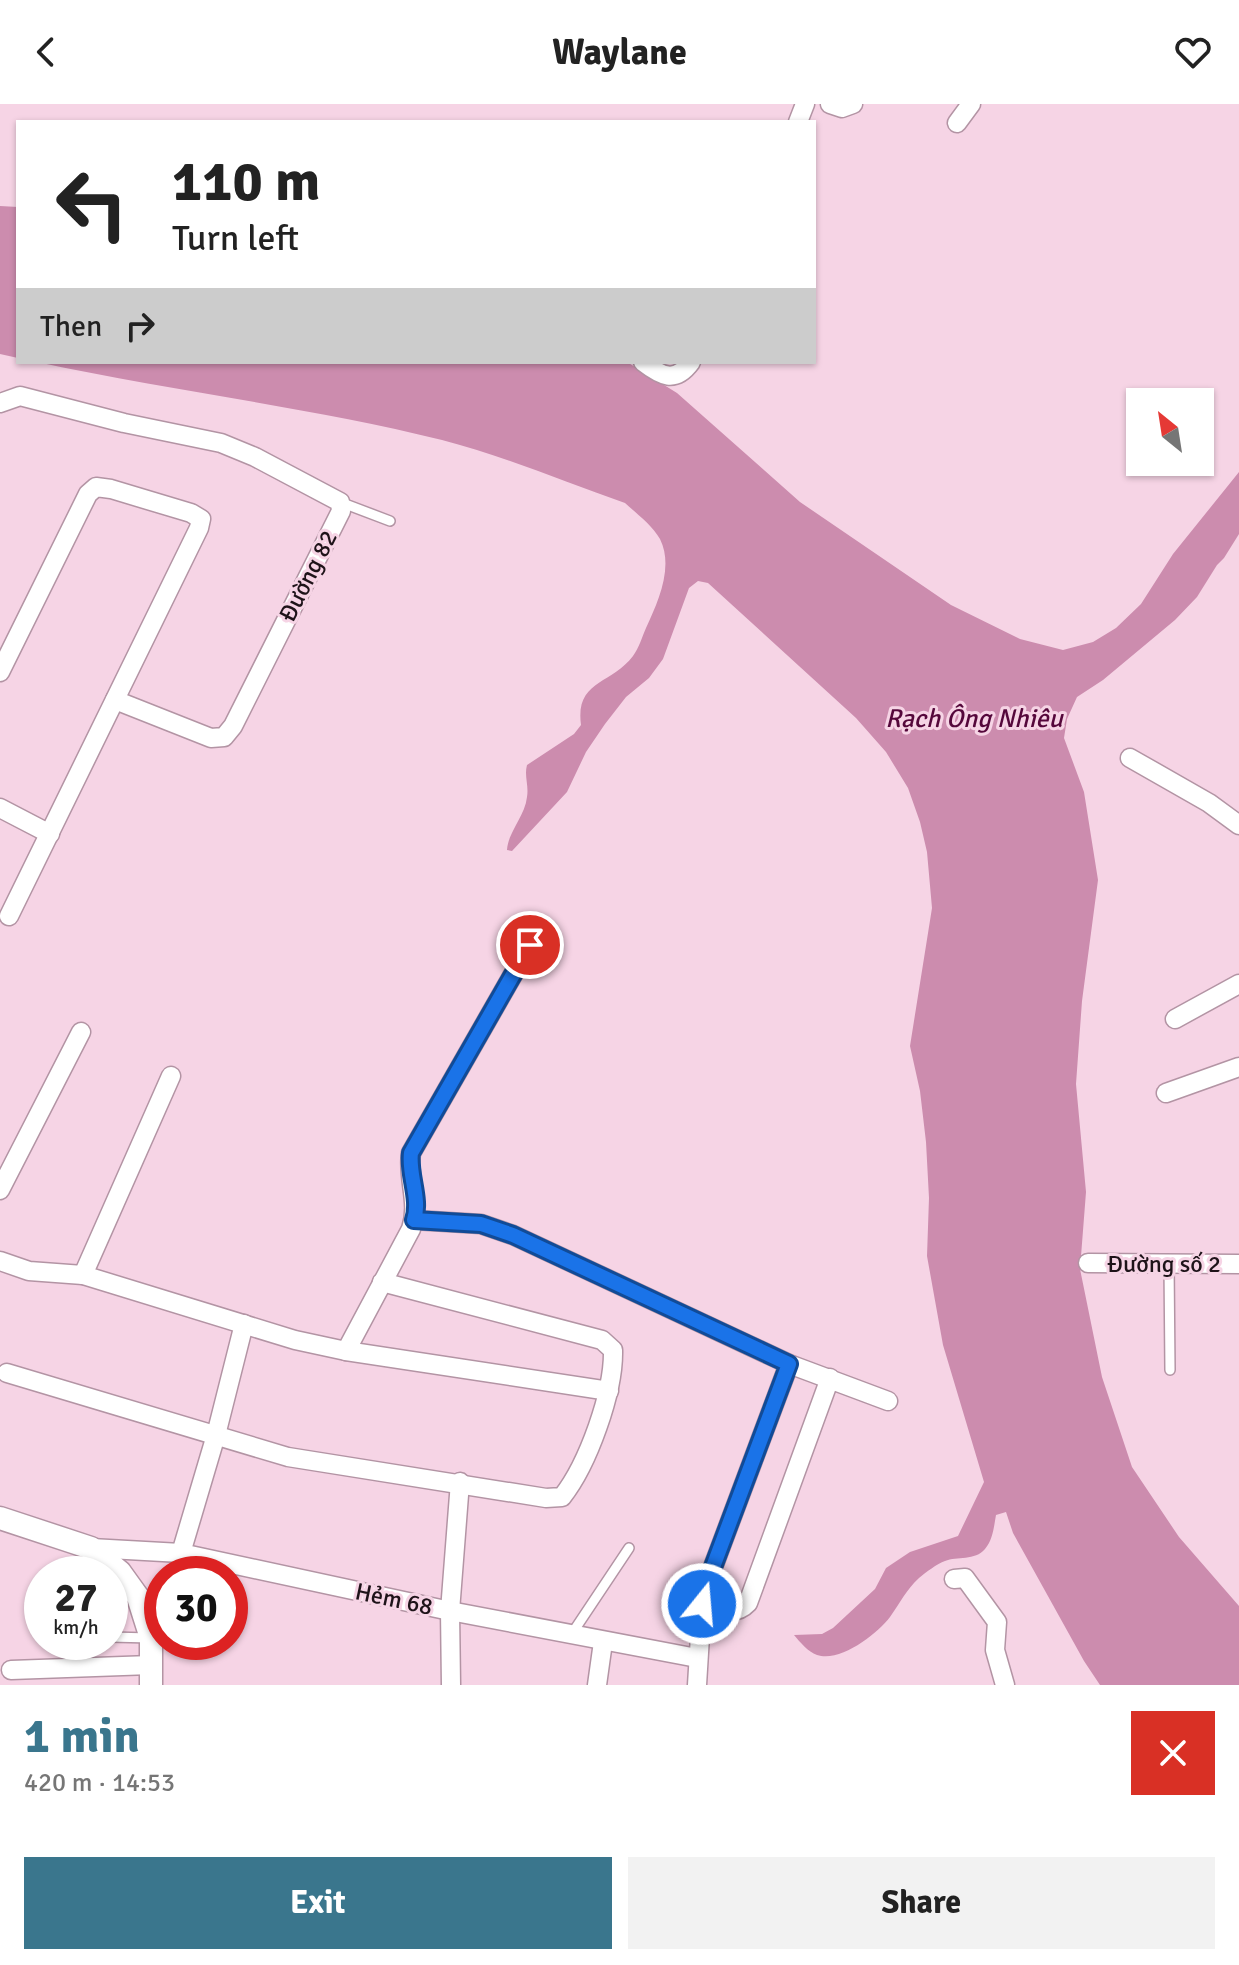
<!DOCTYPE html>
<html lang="en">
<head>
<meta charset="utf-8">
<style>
  body { margin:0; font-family:Signika,sans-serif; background:#f2f2f2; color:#222; height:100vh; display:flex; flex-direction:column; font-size:30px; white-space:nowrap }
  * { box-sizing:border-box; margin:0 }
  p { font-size:26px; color:#767676 }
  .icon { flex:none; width:44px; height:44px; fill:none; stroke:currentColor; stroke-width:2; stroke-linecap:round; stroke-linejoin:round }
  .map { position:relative; height:1581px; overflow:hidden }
  .panel { display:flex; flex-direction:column; background:#fff; flex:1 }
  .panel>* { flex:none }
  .banner { position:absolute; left:16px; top:16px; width:800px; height:244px; border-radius:0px; box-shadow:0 2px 6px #0004; background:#fff; color:#222; overflow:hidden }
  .needle { width:52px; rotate:330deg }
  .controls { position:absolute; left:1126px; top:284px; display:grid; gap:16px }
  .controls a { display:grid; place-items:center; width:88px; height:88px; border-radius:0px; background:#fff; box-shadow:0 2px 6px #0004; font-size:40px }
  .speed { position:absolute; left:24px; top:1452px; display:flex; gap:16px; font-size:40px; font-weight:700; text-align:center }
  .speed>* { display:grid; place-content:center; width:104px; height:104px; border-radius:50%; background:#fff; box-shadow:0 2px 6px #0004; line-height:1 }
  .speed small { font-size:20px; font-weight:400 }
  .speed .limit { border:12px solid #d22; background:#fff; color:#111 }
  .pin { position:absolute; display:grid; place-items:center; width:68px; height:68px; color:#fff; margin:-34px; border:4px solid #fff; border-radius:50%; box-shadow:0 2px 8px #0007 }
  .me { position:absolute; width:88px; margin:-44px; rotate:17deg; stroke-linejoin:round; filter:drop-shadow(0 0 6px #0008) }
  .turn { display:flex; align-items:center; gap:28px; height:168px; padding:0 24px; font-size:36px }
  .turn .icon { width:104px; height:104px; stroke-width:2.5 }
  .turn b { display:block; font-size:56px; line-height:68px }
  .then { display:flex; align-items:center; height:76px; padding:0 24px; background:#0003; gap:16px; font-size:30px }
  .round { display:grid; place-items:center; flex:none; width:84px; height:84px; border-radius:0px; background:#f2f2f2 }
  .summary { display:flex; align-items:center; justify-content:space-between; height:136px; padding:0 24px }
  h1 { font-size:48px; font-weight:700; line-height:60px; color:#3a768d }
  .button { display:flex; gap:16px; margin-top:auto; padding:16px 24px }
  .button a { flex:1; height:92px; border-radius:0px; background:#3a768d; color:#fff; font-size:32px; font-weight:700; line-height:92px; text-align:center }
  .button a+a { background:#f2f2f2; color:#222 }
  header { display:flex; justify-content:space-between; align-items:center; height:104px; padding:0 24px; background:#fff; font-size:36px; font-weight:700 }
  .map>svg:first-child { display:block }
  .water { fill:#cc8cae }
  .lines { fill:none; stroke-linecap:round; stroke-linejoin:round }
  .service-casing { stroke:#b394a4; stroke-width:12 }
  .minor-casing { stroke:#b394a4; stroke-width:21 }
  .tertiary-casing { stroke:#b394a4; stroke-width:25 }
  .service { stroke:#fff; stroke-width:9 }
  .minor { stroke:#fff; stroke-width:18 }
  .tertiary { stroke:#fff; stroke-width:22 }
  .route-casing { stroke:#114b97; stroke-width:20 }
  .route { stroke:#1a73e8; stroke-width:14 }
  .labels { text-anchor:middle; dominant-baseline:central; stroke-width:6; stroke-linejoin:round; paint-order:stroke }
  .street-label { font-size:24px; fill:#1e1319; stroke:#f6d4e5 }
  .water-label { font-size:26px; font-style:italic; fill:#55073b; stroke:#f6d4e5 }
</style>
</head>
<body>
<header><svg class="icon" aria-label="back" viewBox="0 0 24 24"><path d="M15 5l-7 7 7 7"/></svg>Waylane<svg class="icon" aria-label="heart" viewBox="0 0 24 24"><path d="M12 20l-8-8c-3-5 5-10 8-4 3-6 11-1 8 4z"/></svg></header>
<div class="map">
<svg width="1239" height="1581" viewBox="0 0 1239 1581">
  <rect width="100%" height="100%" fill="#f6d4e5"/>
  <g class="water">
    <path d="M0,102L18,103V254L0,250Z"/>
    <path d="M37,258H627L677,289L800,398L951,501L1020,535L1063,546L1093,538L1116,524L1141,500L1173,450L1239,368V430L1224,454L1217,461L1197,493L1175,516L1103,576L1077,593L1067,615L1064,634L1084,688L1098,776L1082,897L1076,980L1086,1088L1080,1165L1102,1273L1132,1363L1179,1433L1239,1502V1581H1100L1084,1557L1013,1429L1006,1408L996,1411C994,1422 993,1436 985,1445C975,1457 957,1452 945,1457C937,1460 926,1468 919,1474C906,1486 900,1499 890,1513C877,1530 840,1559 817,1551C808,1548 800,1538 794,1531L822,1530L833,1524L875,1485L886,1464L910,1448L958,1432L984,1378L943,1241L927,1152L929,1094L926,1038L920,987L910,942L932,804L927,748L920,718L908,684L886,648L856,614L708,479L698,477L689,484L663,555L649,574L626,593L605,620L586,648L567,688L512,747L507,746C508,728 525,712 527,693C529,681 524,672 527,661L574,630L581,621C575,576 611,581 633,552C639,544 642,533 646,524C658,498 674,463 660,435C652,421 637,410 625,399C565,378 504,352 442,336C308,303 171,287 37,258Z"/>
  </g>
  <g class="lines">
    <defs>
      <g id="service">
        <path d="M340,398L390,417"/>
        <path d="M1169,1160L1170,1266"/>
        <path d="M571,1531L629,1444"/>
        <path d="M110,1533L151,1534"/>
      </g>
      <g id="minor">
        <path d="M830,0L842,4L853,0"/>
        <path d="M798,18L805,0"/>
        <path d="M957,19L971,0"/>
        <path d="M643,258C661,272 675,280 691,258"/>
        <path d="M0,299L20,292L124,319L221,339L255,353L340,398L341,407L233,622L224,633L211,634L115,596"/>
        <path d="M0,568L88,390L96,383L111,385L191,409L201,415L199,424L9,812"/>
        <path d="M1130,654L1209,699L1239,721"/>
        <path d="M0,704L50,730"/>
        <path d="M1175,915L1239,880"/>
        <path d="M1166,989L1239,963"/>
        <path d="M0,1086L81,928"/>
        <path d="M414,1116L481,1120L513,1131L789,1260L888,1297"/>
        <path d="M0,1157L29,1167L83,1171L295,1236L346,1247L609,1287"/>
        <path d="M1088,1159L1239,1160"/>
        <path d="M83,1171L171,972"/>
        <path d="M346,1247L411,1125C420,1099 407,1075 411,1049L530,841"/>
        <path d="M7,1269L288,1353L546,1394L562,1393C588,1360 614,1288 613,1246L602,1236L382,1178"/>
        <path d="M91,1444L181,1449L450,1507L697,1554"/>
        <path d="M181,1449L216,1331L244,1220"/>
        <path d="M954,1475L965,1474L997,1518L995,1546L1005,1581"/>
        <path d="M702,1500C719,1505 735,1513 748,1499L830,1274"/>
        <path d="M11,1566L151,1561"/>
        <path d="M451,1581L450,1507L460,1378"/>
        <path d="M597,1581L603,1538"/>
        <path d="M697,1581L702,1500L713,1463L789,1260"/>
      </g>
      <path id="tertiary" d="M0,1414L91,1444L120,1468L138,1493L151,1534V1581"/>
    </defs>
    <use href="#service" class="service-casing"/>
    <use href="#minor" class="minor-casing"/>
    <use href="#tertiary" class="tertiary-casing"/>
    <use href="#service" class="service"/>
    <use href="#minor" class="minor"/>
    <use href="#tertiary" class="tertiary"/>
  </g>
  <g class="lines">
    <defs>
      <path id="route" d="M530,841L411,1049C408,1070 421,1095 414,1116L481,1120L513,1131L789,1260L713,1463L702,1500"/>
    </defs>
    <use href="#route" class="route-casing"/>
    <use href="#route" class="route"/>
  </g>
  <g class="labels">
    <g class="street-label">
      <text transform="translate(308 472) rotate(-63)">Đường 82</text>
      <text x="1164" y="1160">Đường số 2</text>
      <text transform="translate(394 1495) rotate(12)">Hẻm 68</text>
    </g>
    <g class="water-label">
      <text x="974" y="615">Rạch Ông Nhiêu</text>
    </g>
  </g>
</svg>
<div class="controls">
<a><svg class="needle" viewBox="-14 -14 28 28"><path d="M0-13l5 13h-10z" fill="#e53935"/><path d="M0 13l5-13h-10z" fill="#767676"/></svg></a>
</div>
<div class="speed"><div>27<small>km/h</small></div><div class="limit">30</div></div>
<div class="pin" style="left:530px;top:841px;background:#d93025"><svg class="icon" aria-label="arrive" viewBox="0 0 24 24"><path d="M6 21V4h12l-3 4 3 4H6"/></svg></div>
<svg class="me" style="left:702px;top:1500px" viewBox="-20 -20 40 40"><circle r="17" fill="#1a73e8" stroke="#fff" stroke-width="3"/><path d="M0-11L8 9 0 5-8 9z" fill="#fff"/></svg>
<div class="banner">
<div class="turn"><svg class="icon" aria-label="left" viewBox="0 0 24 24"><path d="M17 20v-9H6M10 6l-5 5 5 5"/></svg><div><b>110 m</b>Turn left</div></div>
<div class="then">Then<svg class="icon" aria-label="right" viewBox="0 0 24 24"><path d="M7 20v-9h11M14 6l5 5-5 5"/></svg></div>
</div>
</div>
<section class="panel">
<div class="summary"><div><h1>1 min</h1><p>420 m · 14:53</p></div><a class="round" style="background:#d93025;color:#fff"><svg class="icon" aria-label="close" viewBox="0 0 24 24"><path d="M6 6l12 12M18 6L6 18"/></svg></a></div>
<div class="button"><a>Exit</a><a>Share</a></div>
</section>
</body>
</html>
